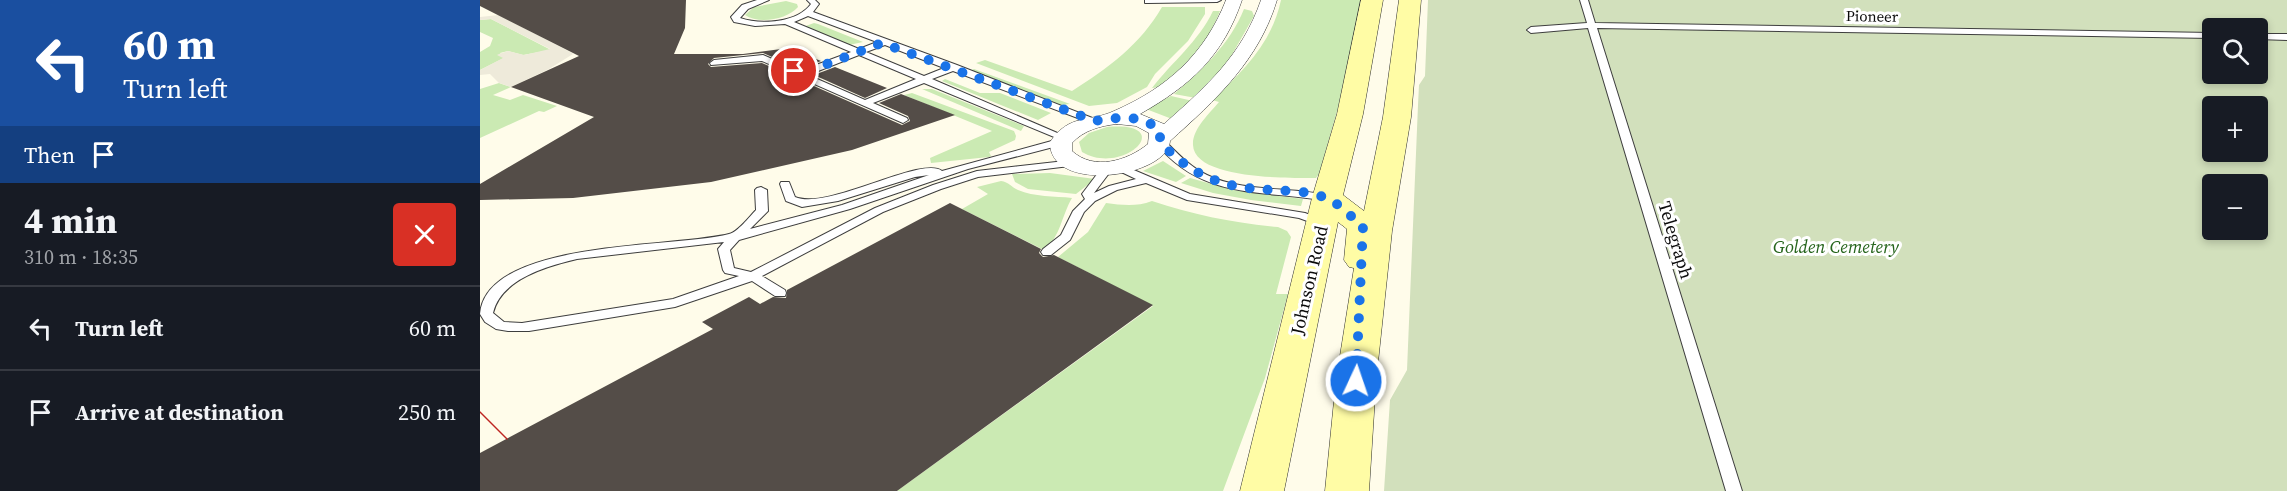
<!DOCTYPE html>
<html lang="en">
<head>
<meta charset="utf-8">
<style>
  body { margin:0; font-family:"Source Serif 4",serif; background:#242831; color:#f1f3f6; height:100vh; display:flex; flex-direction:column; font-size:22px; white-space:nowrap }
  * { box-sizing:border-box; margin:0 }
  p { font-size:20px; color:#9ea1a6 }
  .icon { flex:none; width:33px; height:33px; fill:none; stroke:currentColor; stroke-width:2; stroke-linecap:round; stroke-linejoin:round }
  .map { position:relative; flex:1; overflow:hidden }
  .details { display:flex; flex-direction:column; background:#171b24; width:480px }
  .details>* { flex:none }
  .guide { background:#1a4fa0; color:#fff; overflow:hidden }
  .controls { position:absolute; left:1722px; top:18px; display:grid; gap:12px }
  .controls a { display:grid; place-items:center; width:66px; height:66px; border-radius:6px; background:#171b24; box-shadow:0 3px 9px #0003; font-size:30px }
  .pin { position:absolute; display:grid; place-items:center; width:51px; height:51px; color:#fff; margin:-26px; border:3px solid #fff; border-radius:50%; box-shadow:0 2px 6px #0007 }
  .me { position:absolute; width:66px; margin:-33px; rotate:3deg; stroke-linejoin:round; filter:drop-shadow(0 0 4px #0008) }
  .turn { display:flex; align-items:center; gap:21px; height:126px; padding:0 24px; font-size:27px }
  .turn .icon { width:78px; height:78px; stroke-width:2.5 }
  .turn b { display:block; font-size:42px; line-height:51px }
  .then { display:flex; align-items:center; height:57px; padding:0 24px; background:#0003; gap:12px; font-size:22px }
  .round { display:grid; place-items:center; flex:none; width:63px; height:63px; border-radius:6px; background:#242831 }
  .summary { display:flex; align-items:center; justify-content:space-between; height:102px; padding:0 24px }
  h1 { font-size:36px; font-weight:700; line-height:45px }
  ul { padding:0; list-style:none }
  li { display:flex; align-items:center; gap:18px; height:84px; padding:0 24px; border-top:2px solid #363941 }
  li div { flex:1 }
  li b { display:block; font-size:22px }
  li em { font-style:normal }
  main { display:flex; flex:1; min-height:0 }
  .map>svg:first-child { display:block }
  .green { fill:#cbeab3 }
  .cemetery { fill:#d2e0bc; fill-rule:evenodd }
  .plaza { fill:#eeeada }
  .building { fill:#544d48 }
  .lines { fill:none; stroke-linecap:round; stroke-linejoin:round }
  .lane-casing { stroke:#3e3e3e; stroke-width:2 }
  .street-casing { stroke:#3e3e3e; stroke-width:1 }
  .secondary-casing { stroke:#2d2d2d; stroke-width:1 }
  .lane { fill:#fff; fill-rule:evenodd }
  .street { fill:#fff; fill-rule:evenodd }
  .secondary { fill:#fffca5; fill-rule:evenodd }
  .tram { stroke:#be2521; stroke-width:1.5 }
  .route { stroke:#1a73e8; stroke-width:10; stroke-dasharray:0 18 }
  .labels { text-anchor:middle; dominant-baseline:central; stroke-width:6; stroke-linejoin:round; paint-order:stroke }
  .far-street-label { font-size:15px; fill:#0b0b0b; stroke:#fff }
  .street-label { font-size:18px; fill:#0b0b0b; stroke:#fff }
  .park-label { font-size:18px; font-style:italic; fill:#25641b; stroke:#fff }
</style>
</head>
<body>
<main>
<section class="details">
<div class="guide">
<div class="turn"><svg class="icon" aria-label="left" viewBox="0 0 24 24"><path d="M17 20v-9H6M10 6l-5 5 5 5"/></svg><div><b>60 m</b>Turn left</div></div>
<div class="then">Then<svg class="icon" aria-label="arrive" viewBox="0 0 24 24"><path d="M6 21V4h12l-3 4 3 4H6"/></svg></div>
</div>
<div class="summary"><div><h1>4 min</h1><p>310 m · 18:35</p></div><a class="round" style="background:#d93025;color:#fff"><svg class="icon" aria-label="close" viewBox="0 0 24 24"><path d="M6 6l12 12M18 6L6 18"/></svg></a></div>
<ul>
<li><svg class="icon" aria-label="left" viewBox="0 0 24 24"><path d="M17 20v-9H6M10 6l-5 5 5 5"/></svg><div><b>Turn left</b></div><em>60 m</em></li>
<li><svg class="icon" aria-label="arrive" viewBox="0 0 24 24"><path d="M6 21V4h12l-3 4 3 4H6"/></svg><div><b>Arrive at destination</b></div><em>250 m</em></li>
</ul>
</section>
<div class="map">
<svg width="1807" height="491" viewBox="0 0 1807 491">
  <rect width="100%" height="100%" fill="#fffcea"/>
  <g class="green">
    <path d="M801,0H881L858,108L839,174L836,178C813,178 714,180 713,145C712,129 730,113 739,102L732,100C763,71 792,43 801,0Z"/>
    <path d="M306,1L317,4L318,7C308,19 279,25 265,15L274,7Z"/>
    <path d="M682,7H725V14L708,41L675,74L667,87L637,103L609,106L496,63L505,60L592,91C627,69 661,44 682,7Z"/>
    <path d="M764,9L772,11L774,16L738,79L716,98L694,94C722,70 750,44 764,9Z"/>
    <path d="M733,11H740C731,35 700,87 672,88C692,62 718,42 733,11Z"/>
    <path d="M11,19L71,50L43,55L28,51L20,53L24,58L0,70V52L10,46L13,38L0,32V20Z"/>
    <path d="M334,23L338,24L383,42L369,45L323,27Z"/>
    <path d="M494,69L590,104L581,105L489,71Z"/>
    <path d="M465,79L500,93H520L571,113L558,120L462,81Z"/>
    <path d="M19,83L31,87L13,95L30,100L43,95L77,106L64,112L59,111L0,138V89Z"/>
    <path d="M442,89H452L544,126L541,131Z"/>
    <path d="M432,93L534,131L536,136L535,140L509,152L511,156L509,157L451,163L450,158L512,131L424,95Z"/>
    <path d="M691,96L713,101L692,119L666,109Z"/>
    <path d="M627,127C699,121 644,177 602,152L599,142L609,133Z"/>
    <path d="M683,161L706,176L696,182L663,171Z"/>
    <path d="M570,173L615,179L596,194L548,189L535,182L532,174Z"/>
    <path d="M710,178L753,190L823,199L821,206L771,200L733,193L701,183Z"/>
    <path d="M521,181C529,182 531,187 538,190C554,197 575,196 592,198C581,217 581,236 564,250L482,209L508,194L497,187Z"/>
    <path d="M672,201C714,215 754,223 798,227L807,231L811,237L796,294H808L785,378L743,491H417L673,306L578,257L608,232L626,203C642,205 656,207 672,201Z"/>
  </g>
  <path class="cemetery" d="M948,0H1807V491H904L910,400L927,370L938,105L939,85L945,76ZM1732,28H1778V74H1732ZM1732,106H1778V152H1732ZM1732,184H1778V230H1732Z"/>
  <path class="plaza" d="M19,15L92,53L93,54L69,69L31,87L19,83L10,74L0,75V70L23,58L17,55L19,54L28,51L44,55L70,49L11,19L0,20V17Z"/>
  <g class="building">
    <path d="M0,0H206L205,28L194,54H263L309,48L341,61L320,69L283,53L234,58L228,64L231,67L282,63L422,125L430,121L428,116L399,103L421,94L475,115L372,150L231,182L93,198L0,200V184L114,117L31,87L99,56L0,6Z"/>
    <path d="M355,67L407,88L385,98L334,75Z"/>
    <path d="M470,203L561,249L559,253L563,257L574,255L673,305L417,491H0V453L233,329L222,322L269,297L280,304L293,297L306,298L307,290Z"/>
  </g>
  <g class="lines">
    <defs>
      <g id="lane">
        <path d="M277,0H289L268,9L260,18C281,25 317,23 331,4L327,0H335L339,4L333,12L477,65L620,121L619,123H611L473,71L452,79L589,138L585,144L488,169L370,209L259,240L250,250L254,268L271,272L395,208L453,185L497,171L594,160L599,163L598,165L498,177L461,189L403,212L282,276L305,290L306,293L305,296H295L272,281L195,307L49,331H28L16,329L5,322L0,314C6,239 197,248 249,234C258,232 269,217 276,210L275,190L277,188L281,187L287,190L288,211L270,229L362,205L449,175L435,177L358,201L322,207L306,201L300,184L301,182H309L315,197C348,211 442,155 462,171L579,139L444,83L393,103L427,118L428,120L423,123L282,61L231,65L230,63L234,60L283,55L320,71L371,52L305,24L275,26L254,22L251,17L262,5ZM328,16L397,42L379,49L314,22ZM405,45L464,68L444,76L386,52ZM379,55L436,79L385,100L328,75ZM244,242L238,249L243,270L245,273L259,276L193,299L42,323L24,322L13,313C21,279 67,266 97,259Z"/>
        <path d="M665,0H741L737,2L668,3H665Z"/>
        <path d="M1100,0H1108L1115,23L1732,33V38L1117,28L1262,491H1246L1108,28L1051,33L1047,30L1051,27L1107,23Z"/>
        <path d="M1807,34V40L1778,39V34Z"/>
        <path d="M680,139L684,140C697,153 710,167 727,175C764,193 811,186 851,196L853,198L847,201C781,189 722,201 675,142Z"/>
        <path d="M628,164L633,166L638,164L642,165L710,194L825,213L838,218L844,226L838,230L834,228L830,222L819,218L707,200L666,183L637,190L615,201L604,212L590,240L571,255H563L561,252L563,249L581,235L593,211L605,199L602,194L624,165ZM633,168L656,179L629,186L614,193Z"/>
      </g>
      <path id="street" d="M746,0H762C743,56 711,85 660,114L684,124C727,86 762,55 781,0H797C779,60 736,100 690,141C688,177 569,195 570,142C590,113 608,123 634,111C687,88 725,54 746,0ZM637,124L656,126L669,133L668,144C647,161 614,171 592,151V143C604,130 620,126 637,124Z"/>
      <path id="secondary" d="M881,0H903L883,114L863,195L884,211L903,117L919,0H941L931,117L912,231L896,381L889,491H845L856,381L874,268L869,267L864,260L867,229L858,222L804,491H760L832,198L857,114Z"/>
    </defs>
    <use href="#lane" class="lane-casing"/>
    <use href="#street" class="street-casing"/>
    <use href="#secondary" class="secondary-casing"/>
    <use href="#lane" class="lane"/>
    <use href="#street" class="street"/>
    <use href="#secondary" class="secondary"/>
    <path class="tram" d="M0,412L27,439"/>
  </g>
  <g class="lines">
    <path class="route" d="M314,71L321,74L402,43L615,121C637,117 663,114 680,131V142C713,177 744,188 791,190C809,191 830,191 846,198C859,203 872,218 883,226L876,381"/>
  </g>
  <g class="labels">
    <g class="far-street-label">
      <text transform="translate(1392 16) rotate(1)">Pioneer</text>
    </g>
    <g class="street-label">
      <text transform="translate(1196 240) rotate(73)">Telegraph</text>
      <text transform="translate(829 280) rotate(-77)">Johnson Road</text>
    </g>
    <g class="park-label">
      <text x="1356" y="246">Golden Cemetery</text>
    </g>
  </g>
</svg>
<div class="controls">
<a><svg class="icon" aria-label="search" viewBox="0 0 24 24"><circle cx="10" cy="10" r="6"/><path d="M15 15l6 6"/></svg></a>
<a>+</a>
<a>−</a>
</div>
<div class="pin" style="left:314px;top:71px;background:#d93025"><svg class="icon" aria-label="arrive" viewBox="0 0 24 24"><path d="M6 21V4h12l-3 4 3 4H6"/></svg></div>
<svg class="me" style="left:876px;top:381px" viewBox="-20 -20 40 40"><circle r="17" fill="#1a73e8" stroke="#fff" stroke-width="3"/><path d="M0-11L8 9 0 5-8 9z" fill="#fff"/></svg>
</div>
</main>
</body>
</html>
